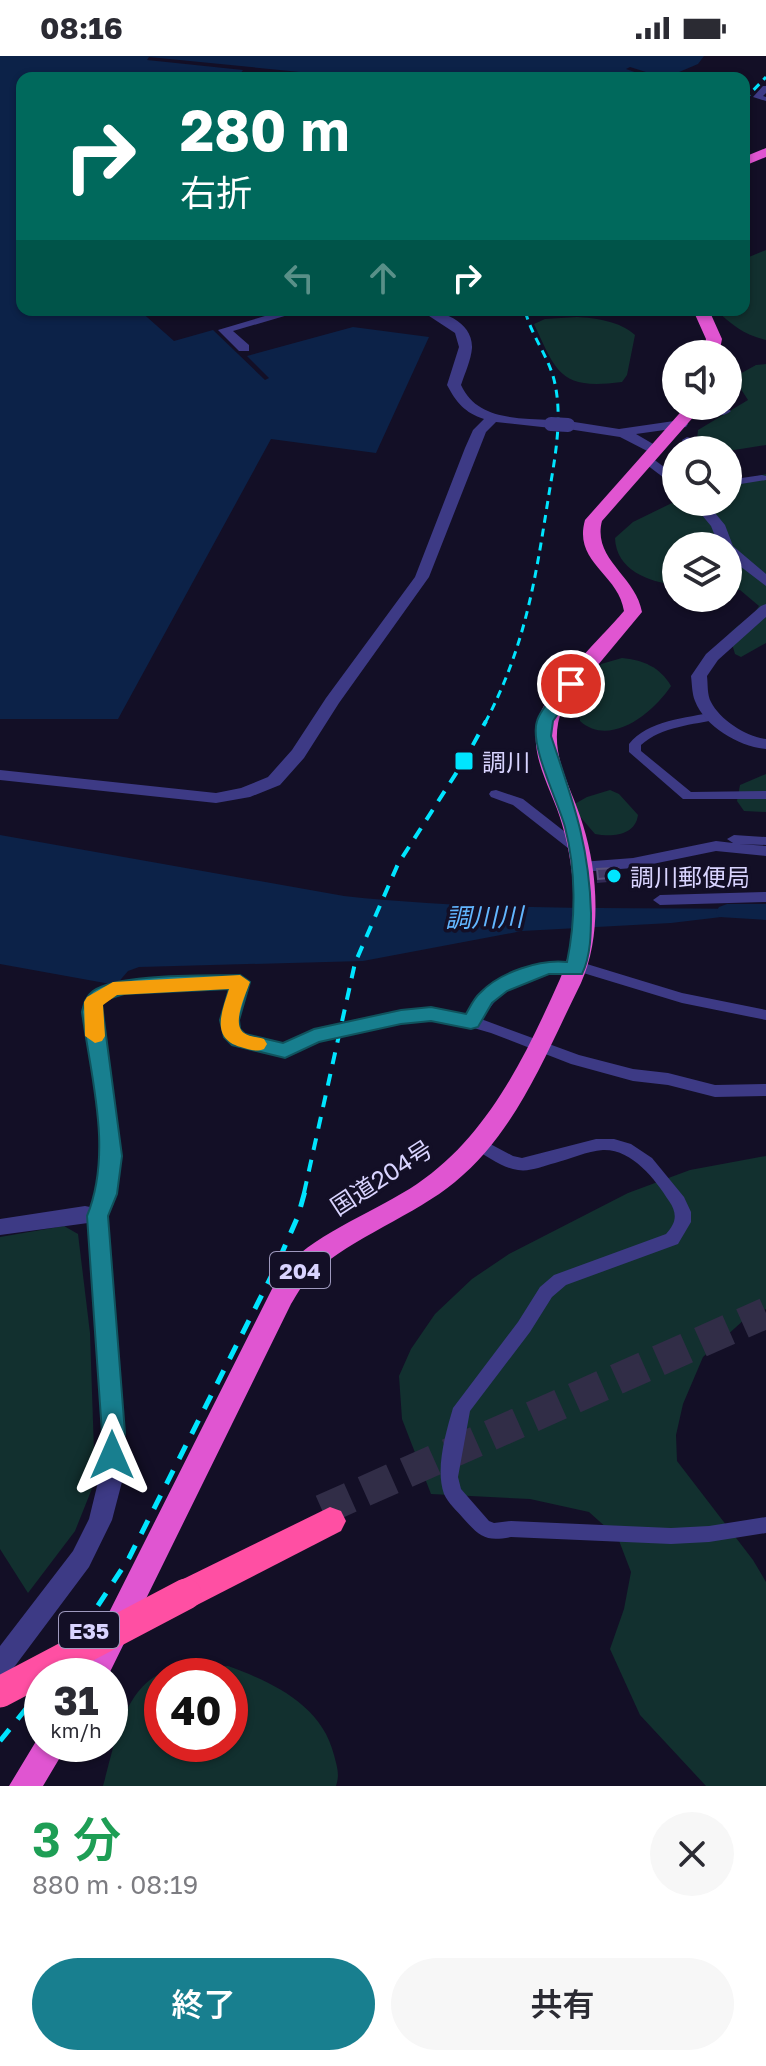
<!DOCTYPE html>
<html lang="ja">
<head>
<meta charset="utf-8">
<style>
  body { margin:0; font-family:"Golos Text","Noto Sans JP",sans-serif; background:#f7f7f7; color:#2b2b33; height:100vh; display:flex; flex-direction:column; font-size:30px; white-space:nowrap }
  * { box-sizing:border-box; margin:0 }
  p { font-size:26px; color:#7c7c81 }
  .icon { flex:none; width:44px; height:44px; fill:none; stroke:currentColor; stroke-width:2; stroke-linecap:round; stroke-linejoin:round }
  .map { position:relative; height:1730px; overflow:hidden }
  .drawer { display:flex; flex-direction:column; background:#fff; flex:1 }
  .drawer>* { flex:none }
  .hud { position:absolute; left:16px; top:16px; width:734px; height:244px; border-radius:16px; box-shadow:0 2px 6px #0004; background:#00695c; color:#fff; overflow:hidden }
  .tools { position:absolute; left:662px; top:284px; display:grid; gap:16px }
  .tools a { display:grid; place-items:center; width:80px; height:80px; border-radius:50%; background:#fff; box-shadow:0 2px 6px #0004; font-size:40px }
  .speed { position:absolute; left:24px; top:1602px; display:flex; gap:16px; font-size:40px; font-weight:700; text-align:center }
  .speed>* { display:grid; place-content:center; width:104px; height:104px; border-radius:50%; background:#fff; box-shadow:0 2px 6px #0004; line-height:1 }
  .speed small { font-size:20px; font-weight:400 }
  .speed .limit { border:12px solid #d22; background:#fff; color:#111 }
  .pin { position:absolute; display:grid; place-items:center; width:68px; height:68px; color:#fff; margin:-34px; border:4px solid #fff; border-radius:50%; box-shadow:0 2px 8px #0007 }
  .me { position:absolute; width:88px; margin:-44px; rotate:0deg; stroke-linejoin:round; filter:drop-shadow(0 0 6px #0008) }
  .turn { display:flex; align-items:center; gap:28px; height:168px; padding:0 32px; font-size:36px }
  .turn .icon { width:104px; height:104px; stroke-width:2.5 }
  .turn b { display:block; font-size:56px; line-height:68px }
  .lanes { display:flex; align-items:center; height:76px; padding:0 32px; background:#0003; justify-content:center; gap:40px; direction:ltr }
  .lanes .off { opacity:.35 }
  .round { display:grid; place-items:center; flex:none; width:84px; height:84px; border-radius:42px; background:#f7f7f7 }
  .overview { display:flex; align-items:center; justify-content:space-between; height:136px; padding:0 32px }
  h1 { font-size:48px; font-weight:600; line-height:60px; color:#1e9e55 }
  .primary-button { display:flex; gap:16px; margin-top:auto; padding:16px 32px }
  .primary-button a { flex:1; height:92px; border-radius:48px; background:#187f8f; color:#fff; font-size:32px; font-weight:600; line-height:92px; text-align:center }
  .primary-button a+a { background:#f7f7f7; color:#2b2b33 }
  .status { display:flex; justify-content:space-between; align-items:center; height:56px; padding:0 40px; background:#fff; direction:ltr }
  .status svg { height:22px; fill:currentColor }
  .map>svg:first-child { display:block }
  .green { fill:#12302f; fill-rule:evenodd }
  .water { fill:#0c2248 }
  .lines { fill:none; stroke-linecap:round; stroke-linejoin:round }
  .river { fill:#0c2248; fill-rule:evenodd }
  .motorway-tunnel { stroke:#312d47; stroke-width:31; stroke-dasharray:31 15; stroke-linecap:butt }
  .minor { fill:#3d3a85; fill-rule:evenodd }
  .tertiary { fill:#3d3a85; fill-rule:evenodd }
  .trunk { fill:#e055d1; fill-rule:evenodd }
  .motorway { fill:#ff4fa3; fill-rule:evenodd }
  .rail-far2 { stroke:#00e5ff; stroke-width:3; stroke-dasharray:8 6; stroke-linecap:butt }
  .rail-far1 { stroke:#00e5ff; stroke-width:4; stroke-dasharray:12 10; stroke-linecap:butt }
  .rail { stroke:#00e5ff; stroke-width:5; stroke-dasharray:15 13; stroke-linecap:butt }
  .tertiary-bridge { stroke:#3d3a85; stroke-width:14 }
  .motorway-bridge { stroke:#ff4fa3; stroke-width:31 }
  .wall { fill:#312854 }
  .building { fill:#433a66; stroke:#5a527e; stroke-width:2 }
  .route { fill:#187f8f; stroke:#10535d; stroke-width:2 }
  .slow { fill:#f59e0b }
  .poi-dot { fill:#00e5ff; stroke:#130f26; stroke-width:3 }
  .labels { text-anchor:middle; dominant-baseline:central; stroke-width:7; stroke-linejoin:round; paint-order:stroke }
  .shield { fill:#130f26; stroke:#9e99be; stroke-width:2 }
  .shield-label { font-size:22px; font-weight:bold; fill:#d9d4ff }
  .poi-label { font-size:24px; fill:#d9d4ff; stroke:#130f26; text-anchor:start }
  .street-label { font-size:24px; fill:#d9d4ff; stroke:#130f26 }
  .water-label { font-size:26px; font-style:italic; fill:#62b6ff; stroke:#130f26 }
</style>
</head>
<body>
<div class="status"><b>08:16</b><svg viewBox="0 0 49 12"><path d="M0 12V9h3v3zM5 12V6h3v6zM10 12V3h3v9zM15 12V0h3v12zM26 1h20v11H26zM47 4h2v5h-2z"/></svg></div>
<div class="map">
<svg width="766" height="1730" viewBox="0 0 766 1730">
  <rect width="100%" height="100%" fill="#130f26"/>
  <g class="green">
    <path d="M766,194V284C744,279 732,269 716,254H744V203Z"/>
    <path d="M577,261C595,262 620,265 635,279L627,319L622,326C561,334 557,318 534,268L545,263Z"/>
    <path d="M766,308V389L728,395L704,391L697,383L698,374L748,344L737,327L738,319L756,309Z"/>
    <path d="M766,418V587L741,601L735,598L729,578C739,567 752,562 759,550L740,534L728,533V490H676V529C649,526 616,514 615,482L633,466L676,445L728,446V427Z"/>
    <path d="M622,602C643,604 660,611 671,630C653,657 610,692 580,665L579,656L601,608Z"/>
    <path d="M766,718V756L744,755L737,745L740,729Z"/>
    <path d="M610,734L619,738L638,759C635,780 612,781 595,778L571,750L587,741Z"/>
    <path d="M766,1100V1253L746,1262L703,1301L683,1348L676,1379L677,1405L753,1504L766,1526V1730H706L640,1659L610,1593L624,1553L631,1516L618,1482L589,1456L530,1443L431,1438L402,1363L399,1320L411,1293L435,1258L472,1223L509,1198L628,1137L690,1114Z"/>
    <path d="M64,1170L78,1178L90,1277L95,1425L75,1475L28,1537L0,1493V1181Z"/>
    <path d="M228,1610C272,1626 322,1649 334,1699C337,1711 340,1718 336,1730H103C116,1686 123,1623 178,1611C193,1608 212,1611 228,1610ZM162,1620H230V1688H162Z"/>
  </g>
  <g class="water">
    <path d="M0,0H704L698,8L665,22L630,11L626,13L652,22H361L149,1L147,4L243,14L237,22H22V254H139L174,285L213,274L265,324L269,322L247,300L353,271L429,281L376,397L271,383L118,663H0Z"/>
    <path d="M0,779L344,840C480,855 617,851 754,853L755,857L671,867L522,875L363,905L139,911L128,915L116,929L0,908Z"/>
  </g>
  <g class="lines">
    <path class="river" d="M727,848H766V864L719,861L716,856L719,851Z"/>
    <path class="motorway-tunnel" d="M322,1454L766,1257"/>
    <g class="minor">
      <path d="M763,30H766V37L763,40L766,41V45L753,41Z"/>
      <path d="M706,350H716L715,353L726,352L731,355C724,361 711,361 704,355Z"/>
      <path d="M687,381L691,382L697,394H687L682,384Z"/>
      <path d="M762,419L766,420V424L728,430V424Z"/>
      <path d="M715,656L721,660L719,663C693,669 662,670 641,689V695L691,736L766,735V743H683L629,696V688C648,664 686,662 715,656Z"/>
      <path d="M496,734L523,743L583,790L585,793L583,796H573L513,749L491,741L489,738L491,735Z"/>
      <path d="M734,779L766,781V789L739,788L766,790V800L716,795L633,812L581,816L574,811L581,806L633,802L716,785L733,787L727,783Z"/>
      <path d="M766,836V846L660,849L653,844L660,839Z"/>
      <path d="M577,905L682,937L766,954V964L682,947L580,916L543,918L520,926L496,944L481,963L579,999L633,1013L668,1017L715,1029L766,1028V1040L715,1041L668,1029L633,1025L571,1008L491,977L446,964L401,966L338,979L304,990L285,1000L246,990L229,981L224,970V960L231,932C204,933 130,930 109,941C102,944 100,948 99,956C110,1021 134,1101 104,1165L98,1166L92,1165L90,1160C111,1090 95,1026 85,956C86,947 88,940 96,935C119,920 209,922 240,921L247,926L239,960L240,974L253,981L283,988C321,967 400,952 443,954C451,954 460,958 467,960C486,932 512,912 546,908C556,906 568,909 577,905Z"/>
      <path d="M479,1082L513,1100L522,1102L596,1083H614L631,1088L652,1102L684,1141L691,1156V1166L678,1188L566,1229L552,1241L530,1276L470,1355L458,1421L461,1433L489,1465L494,1467L511,1465L671,1472L709,1470L766,1461V1477L709,1486L671,1488L511,1481C486,1486 480,1481 463,1462C457,1455 448,1447 444,1438C435,1413 446,1376 453,1352L518,1266L540,1231L554,1219L666,1178C676,1167 678,1158 669,1145C655,1123 632,1093 603,1094C587,1095 570,1103 555,1107C543,1110 530,1116 518,1114C502,1112 487,1100 473,1092L471,1088L473,1084Z"/>
    </g>
    <g class="tertiary">
      <path d="M285,254H305L233,275L249,289V295H239L218,274Z"/>
      <path d="M420,254C441,254 473,265 472,292C471,304 465,317 461,329C477,364 517,362 551,364L558,368L551,372L496,366L486,376L429,521L339,647L304,702L280,729L250,741L216,747L0,724V714L216,737L241,732L268,721L292,694L326,642L415,521L465,392L473,374L484,363C465,357 456,346 447,329L459,291L455,277Z"/>
      <path d="M681,364L688,368L686,371L636,378L660,392V398L655,399L620,381L568,373L561,369L568,365L619,373Z"/>
      <path d="M648,399L676,420V431L643,406L641,403Z"/>
      <path d="M691,446H706L725,469L733,490L766,518V530L728,501V490H719L711,470Z"/>
      <path d="M766,548V561L718,604L707,620C708,628 707,639 711,646C720,664 747,681 766,683V693C740,691 705,671 695,645C692,638 692,628 691,620L706,598L761,550Z"/>
      <path d="M85,1150L105,1154L108,1160L125,1377L123,1422L112,1464L89,1511L9,1618L0,1622V1590L73,1495L89,1463L99,1422L103,1377L88,1167L0,1179V1163Z"/>
    </g>
    <g class="trunk">
      <path d="M766,92V101L744,110V101Z"/>
      <path d="M693,254H709L722,283L719,298H703L706,283Z"/>
      <path d="M686,350H703L602,465C592,503 636,520 642,556L563,651C545,694 571,728 583,769C598,817 602,880 581,927C546,997 517,1075 455,1126C413,1161 341,1186 308,1223C301,1230 296,1240 291,1248L108,1620H77L272,1233C277,1225 282,1216 289,1208C317,1177 380,1153 417,1128C488,1080 526,999 560,923C580,878 576,815 562,768C553,735 528,700 538,664C546,634 602,581 624,555C618,517 573,507 585,464Z"/>
      <path d="M41,1677L42,1688H68L43,1730H9Z"/>
    </g>
    <path class="motorway" d="M330,1451L341,1455L346,1465L341,1475L197,1549L186,1553L175,1549L170,1538L175,1527Z"/>
    <g class="rail-far2">
      <path d="M744,44L766,21"/>
      <path d="M485,667C525,591 535,526 548,444C554,406 563,366 555,328C550,302 531,280 525,254"/>
    </g>
    <path class="rail-far1" d="M304,1137L355,907L398,808L464,705L486,665"/>
    <g class="rail">
      <path d="M52,1620L129,1502L275,1213L298,1160L305,1135"/>
      <path d="M0,1685L42,1633"/>
    </g>
    <path class="tertiary-bridge" d="M551,368L568,369"/>
    <path class="motorway-bridge" d="M0,1636L186,1538"/>
  </g>
  <path class="wall" d="M597,813L621,821L620,825L597,827Z"/>
  <path class="building" d="M618,812L621,821L598,823L597,813Z"/>
  <path class="route" d="M571,624L579,628L553,665L551,680C573,746 589,787 591,857C591,876 591,900 582,918H549L507,935L492,947L478,971L471,973L431,965L401,968L319,986L285,1002L232,989L224,981L220,964L229,933L124,938L108,943L102,949L122,1100L117,1138L108,1160L125,1377L120,1406L112,1409L104,1406L101,1399L102,1377L87,1160C113,1096 91,1022 82,956C84,947 86,940 93,935C118,917 207,920 240,919L250,926L239,964L240,973L245,978L283,987L314,973L401,954L431,951L466,958C470,951 474,942 480,937C500,916 540,903 567,906C576,863 576,814 565,771C558,745 529,689 537,665C541,651 557,637 565,625Z"/>
  <path class="slow" d="M240,919L250,926C246,938 231,968 244,977C249,981 258,981 264,983L267,988L264,993C256,996 252,994 244,992C210,984 221,958 229,933L117,939L103,949L105,980L102,985L95,987L85,980L84,946L87,941L113,926Z"/>
  <g class="poi-dot">
    <rect x="454" y="695" width="20" height="20" rx="4"/>
    <circle cx="614" cy="820" r="8"/>
  </g>
  <g class="labels">
    <g class="shield">
      <rect x="270" y="1196" width="60" height="36" rx="6"/>
      <rect x="59" y="1556" width="60" height="36" rx="6"/>
    </g>
    <g class="shield-label">
      <text x="300" y="1214">204</text>
      <text x="89" y="1574">E35</text>
    </g>
    <g class="poi-label">
      <text x="482" y="705">調川</text>
      <text x="630" y="820">調川郵便局</text>
    </g>
    <g class="street-label">
      <text transform="translate(381 1121) rotate(-33)">国道204号</text>
    </g>
    <g class="water-label">
      <text transform="translate(484 861) rotate(-1)">調川川</text>
    </g>
  </g>
</svg>
<div class="tools">
<a><svg class="icon" aria-label="sound" viewBox="0 0 24 24"><path d="M4 9h4l5-4v14l-5-4H4zM17 9q2 3 0 6"/></svg></a>
<a><svg class="icon" aria-label="search" viewBox="0 0 24 24"><circle cx="10" cy="10" r="6"/><path d="M15 15l6 6"/></svg></a>
<a><svg class="icon" aria-label="layers" viewBox="0 0 24 24"><path d="M12 4l9 5-9 5-9-5zM3 14l9 5 9-5"/></svg></a>
</div>
<div class="speed"><div>31<small>km/h</small></div><div class="limit">40</div></div>
<div class="pin" style="left:571px;top:628px;background:#d93025"><svg class="icon" aria-label="arrive" viewBox="0 0 24 24"><path d="M6 21V4h12l-3 4 3 4H6"/></svg></div>
<svg class="me" style="left:112px;top:1399px" viewBox="-20 -20 40 40"><path d="M0-17L14 15 0 8-14 15z" fill="#187f8f" stroke="#fff" stroke-width="4"/></svg>
<div class="hud">
<div class="turn"><svg class="icon" aria-label="right" viewBox="0 0 24 24"><path d="M7 20v-9h11M14 6l5 5-5 5"/></svg><div><b>280 m</b>右折</div></div>
<div class="lanes"><svg class="icon off" aria-label="left" viewBox="0 0 24 24"><path d="M17 20v-9H6M10 6l-5 5 5 5"/></svg><svg class="icon off" aria-label="ahead" viewBox="0 0 24 24"><path d="M12 20V5M6 11l6-6 6 6"/></svg><svg class="icon" aria-label="right" viewBox="0 0 24 24"><path d="M7 20v-9h11M14 6l5 5-5 5"/></svg></div>
</div>
</div>
<section class="drawer">
<div class="overview"><div><h1>3 分</h1><p>880 m · 08:19</p></div><a class="round"><svg class="icon" aria-label="close" viewBox="0 0 24 24"><path d="M6 6l12 12M18 6L6 18"/></svg></a></div>
<div class="primary-button"><a>終了</a><a>共有</a></div>
</section>
</body>
</html>
